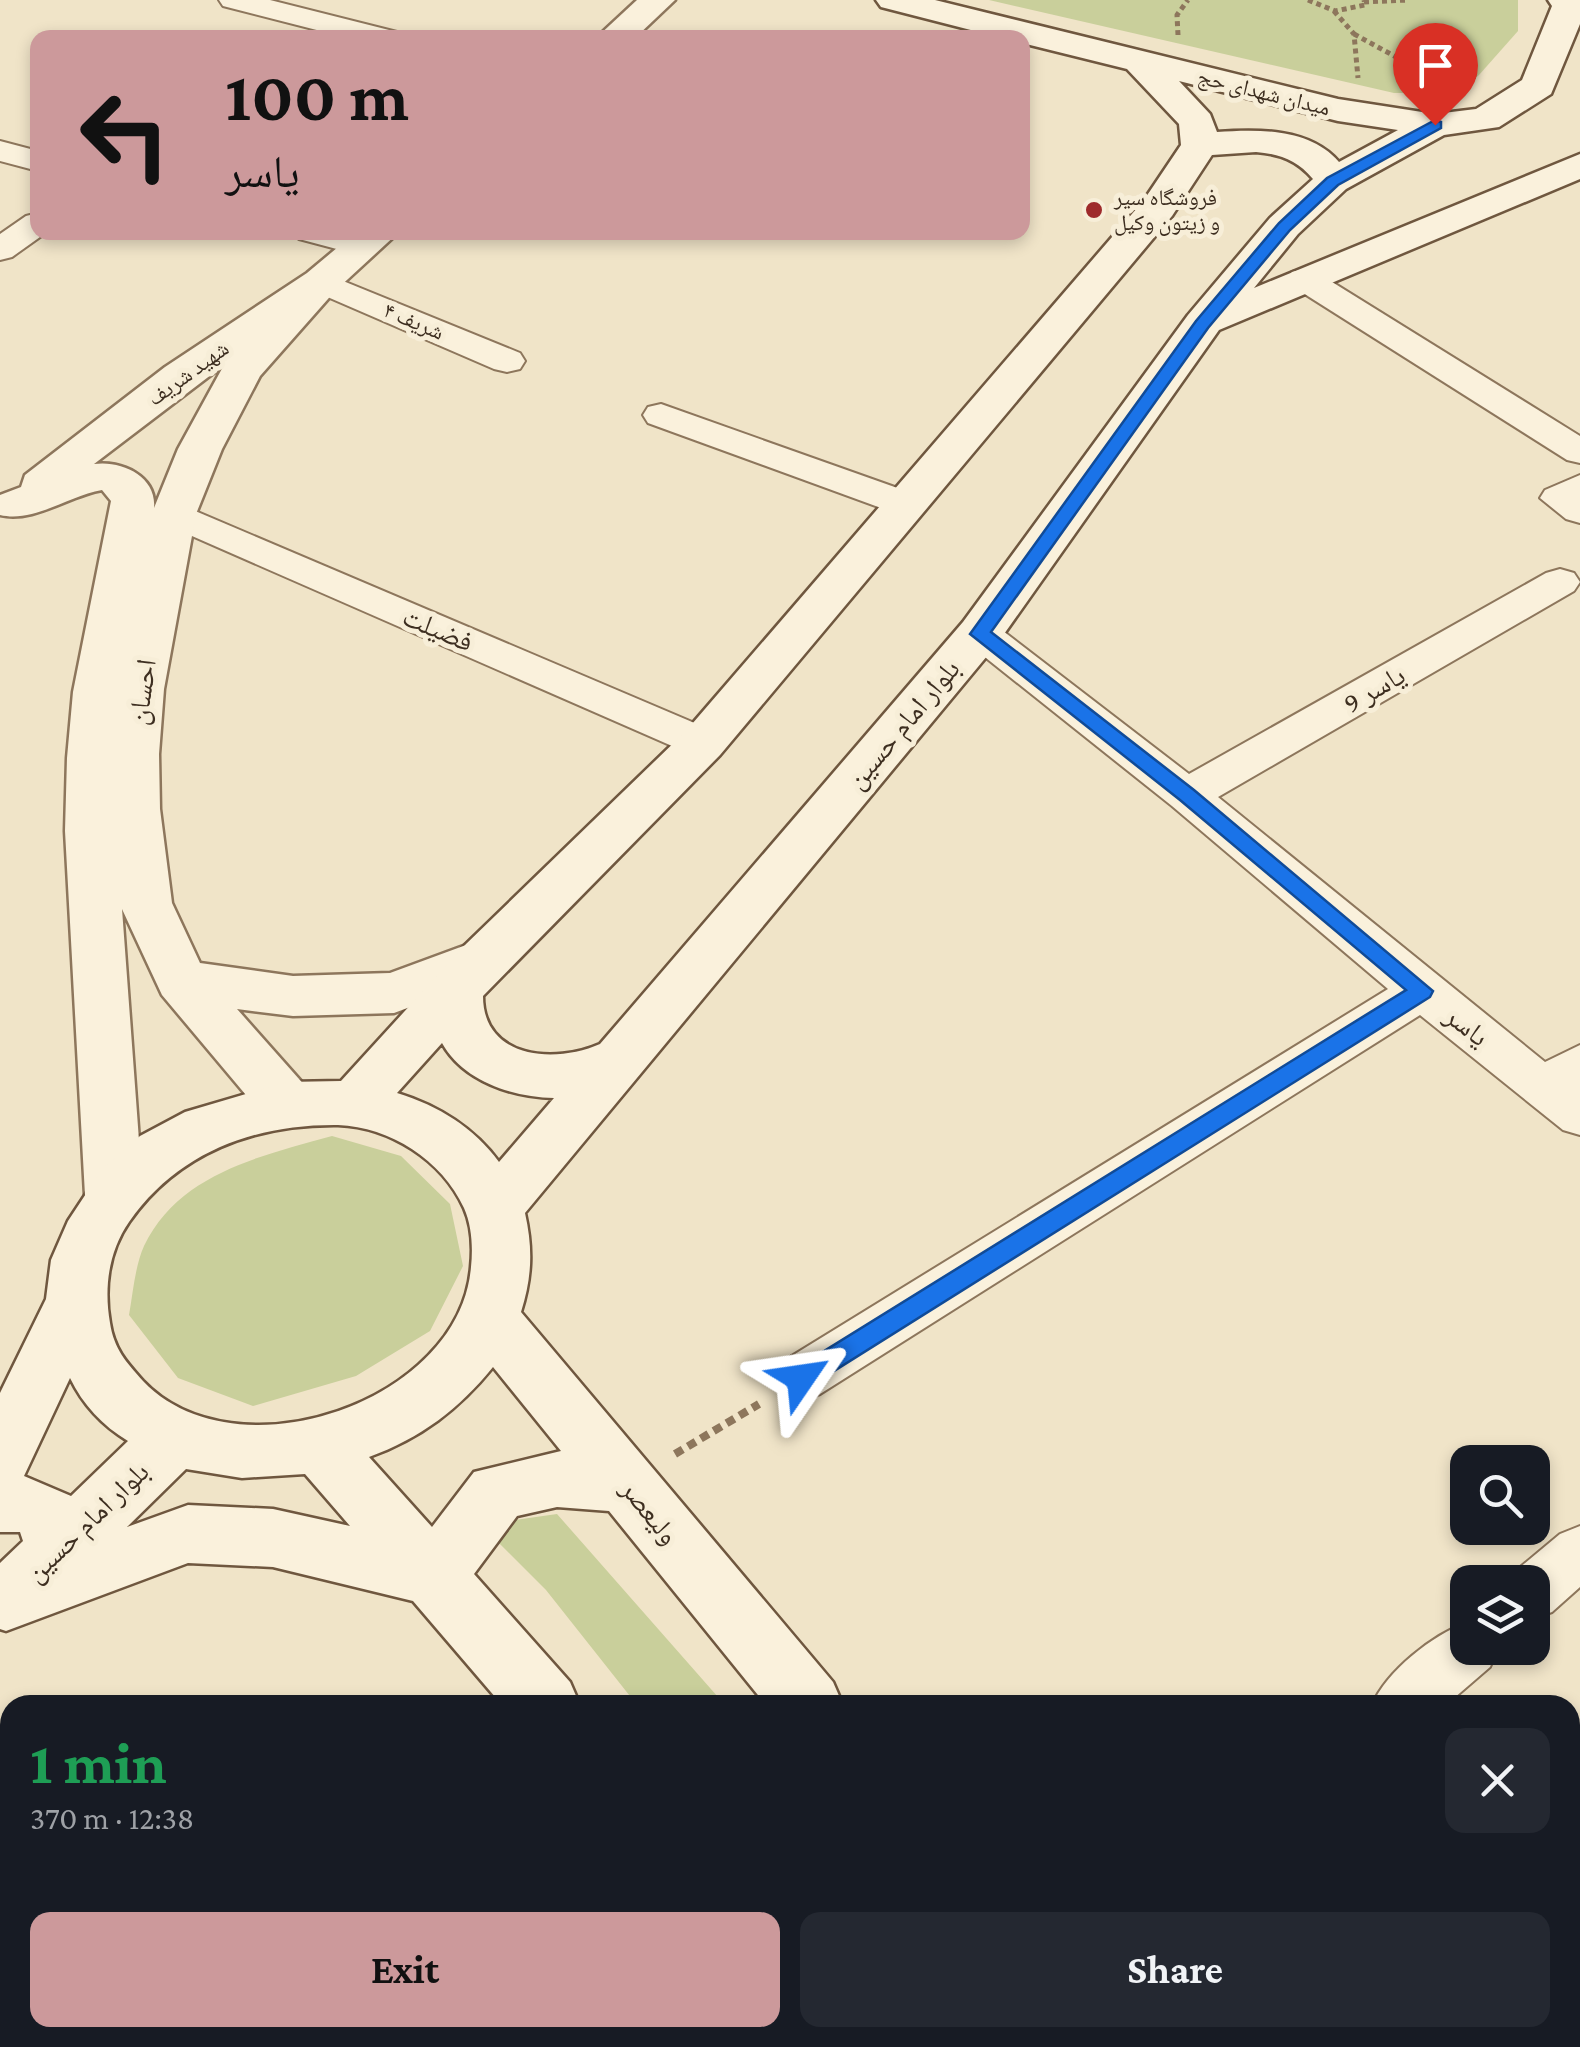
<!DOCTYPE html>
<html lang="en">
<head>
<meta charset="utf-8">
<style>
  body { margin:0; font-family:"Crimson Pro","Noto Naskh Arabic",serif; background:#242831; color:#f1f3f6; height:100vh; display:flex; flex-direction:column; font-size:38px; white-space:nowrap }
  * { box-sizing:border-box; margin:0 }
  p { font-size:32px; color:#9ea1a6 }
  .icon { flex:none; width:55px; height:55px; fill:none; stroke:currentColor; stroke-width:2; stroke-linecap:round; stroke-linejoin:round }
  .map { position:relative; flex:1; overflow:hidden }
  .details { position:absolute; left:0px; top:1695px; width:1580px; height:352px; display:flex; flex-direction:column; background:#171b24; border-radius:30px 30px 0 0; box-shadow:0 5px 15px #0003 }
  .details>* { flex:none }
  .top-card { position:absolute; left:30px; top:30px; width:1000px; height:210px; border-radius:20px; box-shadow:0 5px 15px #0003; background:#cc999b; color:#111; overflow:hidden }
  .tools { position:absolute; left:1450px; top:1445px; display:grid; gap:20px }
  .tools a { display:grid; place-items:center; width:100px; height:100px; border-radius:20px; background:#171b24; box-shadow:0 5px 15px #0003; font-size:50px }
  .pin { position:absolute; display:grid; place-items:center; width:85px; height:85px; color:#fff; margin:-102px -42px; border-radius:50% 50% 50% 0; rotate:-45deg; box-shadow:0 0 10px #0007 }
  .pin .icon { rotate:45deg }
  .me { position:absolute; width:110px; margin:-55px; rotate:58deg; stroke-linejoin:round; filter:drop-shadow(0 0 8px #0008) }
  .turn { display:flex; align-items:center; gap:35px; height:210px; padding:0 30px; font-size:45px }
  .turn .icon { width:130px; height:130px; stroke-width:2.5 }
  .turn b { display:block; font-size:70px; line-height:85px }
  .round { display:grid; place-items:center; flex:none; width:105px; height:105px; border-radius:20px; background:#242831 }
  .overview { display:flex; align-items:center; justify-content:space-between; height:170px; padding:0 30px }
  h1 { font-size:60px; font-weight:700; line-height:75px; color:#1e9e55 }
  .button { display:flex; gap:20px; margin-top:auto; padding:20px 30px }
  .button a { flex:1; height:115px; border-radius:20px; background:#cc999b; color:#111; font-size:40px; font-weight:700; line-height:115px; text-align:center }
  .button a+a { background:#242831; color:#f1f3f6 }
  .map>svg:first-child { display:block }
  .green { fill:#c9cf9b }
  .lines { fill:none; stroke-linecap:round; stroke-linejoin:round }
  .minor-casing { stroke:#8d765c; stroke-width:4 }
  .tertiary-casing { stroke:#8d765c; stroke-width:5 }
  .secondary-casing { stroke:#6f573f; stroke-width:5 }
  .path-far1 { stroke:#8d765c; stroke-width:5; stroke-dasharray:5 4; stroke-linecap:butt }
  .path { stroke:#8d765c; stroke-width:8; stroke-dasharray:9 6; stroke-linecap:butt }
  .minor { fill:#faf1dc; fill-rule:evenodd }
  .tertiary { fill:#faf1dc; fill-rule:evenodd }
  .secondary { fill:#faf1dc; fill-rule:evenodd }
  .route { fill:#1a73e8; stroke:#114b97; stroke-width:2.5 }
  .poi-dot { fill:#9e2a2b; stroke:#f7eed8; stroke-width:4 }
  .labels { text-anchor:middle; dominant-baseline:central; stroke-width:10; stroke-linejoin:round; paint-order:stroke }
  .far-street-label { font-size:22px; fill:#3d2e20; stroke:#f7eed8 }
  .far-poi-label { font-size:22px; fill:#3d2e20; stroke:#f7eed8; text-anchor:start }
  .street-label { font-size:28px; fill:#3d2e20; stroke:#f7eed8 }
</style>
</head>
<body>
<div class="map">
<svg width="1580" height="2047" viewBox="0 0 1580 2047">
  <rect width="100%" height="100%" fill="#f0e4c8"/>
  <g class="green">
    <path d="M989,0H1518V31L1479,75L1456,93H1394Z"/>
    <path d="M332,1136L401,1156L450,1204L463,1266L430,1331L356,1376L253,1406L178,1378L129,1315C133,1293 135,1266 144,1246C179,1173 261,1156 332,1136Z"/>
    <path d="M557,1514L725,1705H637L546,1590L498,1542L515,1520Z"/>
    <path d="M901,2038H1026L1035,2047H909Z"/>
  </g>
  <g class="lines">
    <defs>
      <g id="minor">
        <path d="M219,0H270L397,32L401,38H348L223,6Z"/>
        <path d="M0,141L38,151V171L0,161Z"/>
        <path d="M38,213V232H47L12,257L0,260V234L26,216Z"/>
        <path d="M294,232H352L375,239L380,246L375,253L363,256L299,239Z"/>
        <path d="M1304,269L1316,272L1580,436V463L1567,460L1292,286L1287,279L1292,272Z"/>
        <path d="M321,272L520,353L525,361L520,369L507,372L494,369L309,289L304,282L309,275Z"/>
        <path d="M661,404L920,496L925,504L920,512L906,516L892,512L648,423L643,415L648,407Z"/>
        <path d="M1580,475V523L1566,519L1540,498L1545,490Z"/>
        <path d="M174,502L718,733L724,743L718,753L703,757L688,753L160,522L155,514L160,506Z"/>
        <path d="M1560,569L1574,573L1580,582L1574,591L1218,797L1545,1062L1580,1045V1135L1563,1130L1420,1015L820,1394L801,1401L782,1394L774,1378L782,1362L1388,989L1172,806L966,642L960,633L966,624L980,620L994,624L1189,774L1546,573Z"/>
        <path d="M1580,1526V1587L1552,1612L1532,1619V1582H1508L1512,1574L1560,1534Z"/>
        <path d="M1468,1622V1648H1498L1490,1667L1446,1705H1372C1387,1671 1432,1635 1468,1622Z"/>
      </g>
      <g id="tertiary">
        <path d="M637,0H675L635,38H596Z"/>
        <path d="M356,232H399L335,291L260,376L222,449L196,514L164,689L159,754L160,809L172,903L200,963L293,976L390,973L485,938L504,944L512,958L504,972L394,1013L293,1016L237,1009L307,1088L315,1104L307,1120L287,1126L267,1120L162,995L122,909L143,1195L135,1212L114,1218L93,1212L85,1195L65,831L67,758L73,692L111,501L102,490C68,496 34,523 0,515V495L21,487L25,475L165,367L307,273ZM224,365L178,449L154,508C157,476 121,460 94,464Z"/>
      </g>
      <g id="secondary">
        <path d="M876,0H935L1338,99L1435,114L1476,109L1522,80L1552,6L1548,0H1580V24L1551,94L1499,127L1444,135L1346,189L1298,234L1254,288L1580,154V179L1219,330L997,644L525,1213C533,1249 532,1277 521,1312L833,1682L843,1705H766L609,1511L557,1507L517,1516L474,1574L570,1682L580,1705H502L413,1601L273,1567L188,1563L6,1631L0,1629V1563L23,1541L20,1532H0V1393L46,1299L51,1260L68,1221L103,1168L140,1136L185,1112L287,1082L341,1081L466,944L686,731L1144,200L1181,145L1179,124L1127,69L1022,43V38H1002L881,7ZM1179,81L1338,121L1398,130L1339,162C1310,128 1258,129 1217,132L1210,114ZM1256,152C1280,154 1297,160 1313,179L1270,218L1188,315L963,622L600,1044C555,1064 483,1059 483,996L720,755L1172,216L1212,155ZM442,1043C463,1081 512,1097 554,1098L499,1162C473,1127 439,1106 397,1093ZM338,1125C390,1127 442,1160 464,1208C472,1226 473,1248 471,1267C460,1403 235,1478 143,1381C126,1362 114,1349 110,1323C104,1289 108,1252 129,1222C178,1152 255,1124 338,1125ZM493,1367L561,1451L474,1472L432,1527L369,1457C421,1438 459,1409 493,1367ZM70,1378C83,1405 103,1426 128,1441L71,1496L24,1476ZM186,1469L242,1478L305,1474L350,1526L273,1509L188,1505L127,1527Z"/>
        <path d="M798,2038H877L881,2047H802Z"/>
        <path d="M1055,2038H1136L1140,2047H1059Z"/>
      </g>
    </defs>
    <use href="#minor" class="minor-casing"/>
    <use href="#tertiary" class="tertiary-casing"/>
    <use href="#secondary" class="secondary-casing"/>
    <g class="path-far1">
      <path d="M1308,0L1335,11L1365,5L1364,0"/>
      <path d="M1364,2L1408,0"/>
      <path d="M1334,11L1354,34L1358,78"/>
      <path d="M1354,34L1407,63L1479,77"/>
      <path d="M1178,35L1177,15L1188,0"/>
    </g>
    <path class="path" d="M675,1454L759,1404"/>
    <use href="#minor" class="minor"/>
    <use href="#tertiary" class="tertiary"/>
    <use href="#secondary" class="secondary"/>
  </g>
  <path class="route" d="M1435,120L1441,122V128L1338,185L1290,230L1208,328L991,632L1194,790L1433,991L1430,997L810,1386L801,1389L792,1386L788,1378L792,1371L1406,990L1180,800L970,634L1196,321L1279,223L1327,178Z"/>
  <circle class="poi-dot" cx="1094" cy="210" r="10"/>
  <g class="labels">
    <g class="far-street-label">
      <text transform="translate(1264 92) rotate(14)">میدان شهدای حج</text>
      <text transform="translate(414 321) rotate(23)">شریف ۴</text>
      <text transform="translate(188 373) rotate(-36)">شهید شریف</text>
    </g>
    <g class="far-poi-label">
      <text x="1114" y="197">فروشگاه سیر<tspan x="1114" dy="25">و زیتون وکیل</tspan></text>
    </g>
    <g class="street-label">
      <text transform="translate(438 629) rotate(23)">فضیلت</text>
      <text transform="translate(1374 689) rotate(-30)">یاسر 9</text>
      <text transform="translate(142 692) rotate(-82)">احسان</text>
      <text transform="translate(903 724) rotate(-50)">بلوار امام حسین</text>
      <text transform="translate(1467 1026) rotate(38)">یاسر</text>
      <text transform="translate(650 1512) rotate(51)">ولیعصر</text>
      <text transform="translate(87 1522) rotate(-44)">بلوار امام حسین</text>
    </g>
  </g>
</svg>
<div class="tools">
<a><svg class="icon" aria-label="search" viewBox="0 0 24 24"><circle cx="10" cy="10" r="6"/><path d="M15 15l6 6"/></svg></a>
<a><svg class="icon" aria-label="layers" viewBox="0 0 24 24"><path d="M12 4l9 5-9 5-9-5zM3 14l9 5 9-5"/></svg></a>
</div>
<div class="pin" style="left:1435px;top:125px;background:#d93025"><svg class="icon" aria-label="arrive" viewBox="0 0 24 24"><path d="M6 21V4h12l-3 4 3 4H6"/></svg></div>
<svg class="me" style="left:801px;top:1378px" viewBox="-20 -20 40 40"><path d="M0-17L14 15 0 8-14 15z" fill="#1a73e8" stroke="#fff" stroke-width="4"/></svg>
<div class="top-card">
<div class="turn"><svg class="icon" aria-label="left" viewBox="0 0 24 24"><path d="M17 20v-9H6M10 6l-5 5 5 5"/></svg><div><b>100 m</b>یاسر</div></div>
</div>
<section class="details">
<div class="overview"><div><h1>1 min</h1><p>370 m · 12:38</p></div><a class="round"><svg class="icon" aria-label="close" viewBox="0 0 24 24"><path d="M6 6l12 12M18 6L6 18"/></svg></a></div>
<div class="button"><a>Exit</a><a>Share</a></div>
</section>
</div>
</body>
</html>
